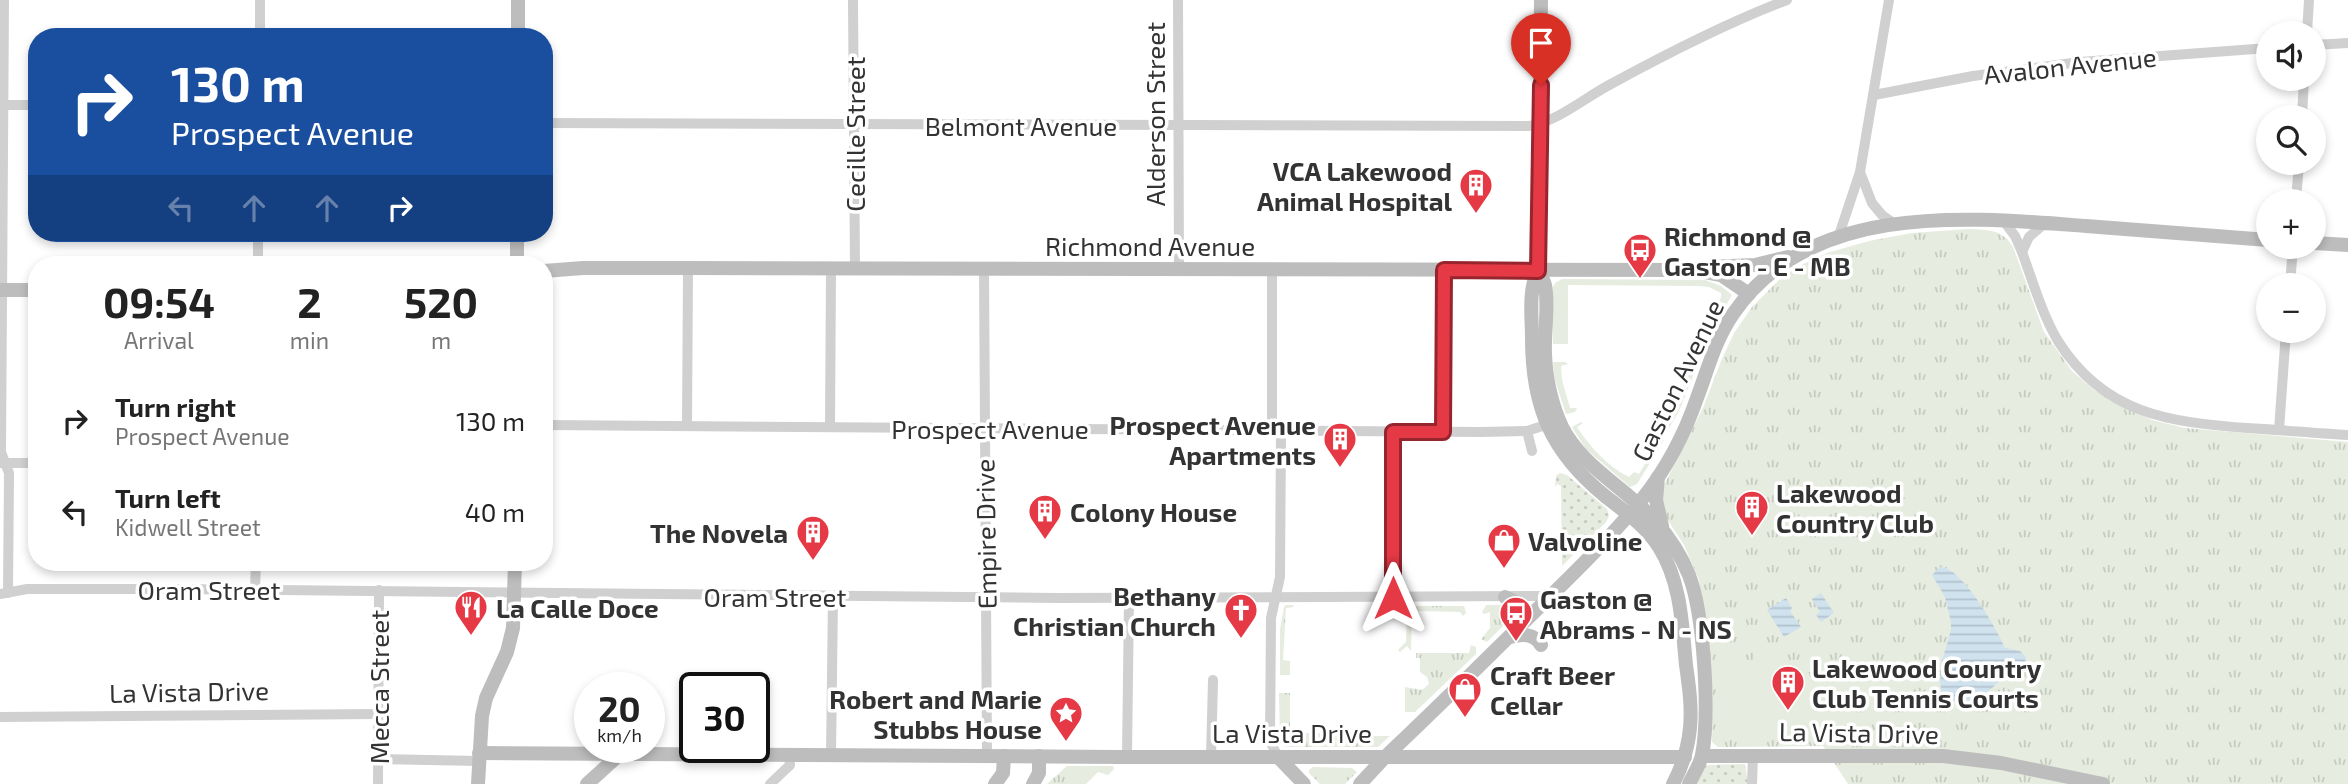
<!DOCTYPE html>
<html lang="en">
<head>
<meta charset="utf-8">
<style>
  body { margin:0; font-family:"Exo 2",sans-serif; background:#f6f6f6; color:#222; height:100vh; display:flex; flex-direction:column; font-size:26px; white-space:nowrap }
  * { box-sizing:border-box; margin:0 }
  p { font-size:23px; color:#767676 }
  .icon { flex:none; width:38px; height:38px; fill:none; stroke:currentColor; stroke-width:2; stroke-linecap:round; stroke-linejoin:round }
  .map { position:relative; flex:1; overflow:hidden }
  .panel { position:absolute; left:28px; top:256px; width:525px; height:315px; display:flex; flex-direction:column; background:#fff; border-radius:28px; box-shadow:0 4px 10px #0003 }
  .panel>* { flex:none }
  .top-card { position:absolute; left:28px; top:28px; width:525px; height:214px; border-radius:28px; box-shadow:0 4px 10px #0003; background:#1a4fa0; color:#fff; overflow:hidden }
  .controls { position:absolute; left:2256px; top:21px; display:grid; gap:14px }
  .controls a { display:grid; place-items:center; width:70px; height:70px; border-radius:50%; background:#fff; box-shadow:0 4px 10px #0003; font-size:35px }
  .speed { position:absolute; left:574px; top:672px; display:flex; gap:14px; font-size:35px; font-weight:700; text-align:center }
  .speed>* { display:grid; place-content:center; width:91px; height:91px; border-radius:50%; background:#fff; box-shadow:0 4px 10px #0003; line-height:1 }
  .speed small { font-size:18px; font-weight:400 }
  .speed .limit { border:4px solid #111; border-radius:10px; background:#fff; color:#111 }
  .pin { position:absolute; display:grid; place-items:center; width:60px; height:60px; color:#fff; margin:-72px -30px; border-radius:50% 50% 50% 0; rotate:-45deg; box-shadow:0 0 7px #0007 }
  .pin .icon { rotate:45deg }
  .me { position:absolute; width:77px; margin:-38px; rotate:0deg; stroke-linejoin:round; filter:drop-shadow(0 0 5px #0008) }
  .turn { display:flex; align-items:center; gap:24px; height:147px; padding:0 28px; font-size:32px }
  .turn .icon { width:91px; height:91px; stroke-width:2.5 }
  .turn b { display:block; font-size:49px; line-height:60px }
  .lanes { display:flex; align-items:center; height:66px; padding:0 28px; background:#0003; justify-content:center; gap:35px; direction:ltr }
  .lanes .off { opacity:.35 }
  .eta { display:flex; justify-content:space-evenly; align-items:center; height:119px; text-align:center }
  .eta b { font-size:42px; font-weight:700; line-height:49px }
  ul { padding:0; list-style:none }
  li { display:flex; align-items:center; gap:21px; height:91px; padding:0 28px }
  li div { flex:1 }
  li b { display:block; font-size:26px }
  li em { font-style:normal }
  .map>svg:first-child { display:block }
  .grass { fill:url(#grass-tufts) }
  .park { fill:url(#park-dots) }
  .garden { fill:#e6ecdf }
  .water { fill:url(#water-rules) }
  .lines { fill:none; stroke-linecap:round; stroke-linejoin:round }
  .street { stroke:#d0d0d0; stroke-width:10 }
  .secondary { stroke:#bdbdbd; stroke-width:14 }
  .route-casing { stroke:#96252e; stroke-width:18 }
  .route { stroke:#e63946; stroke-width:12 }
  .labels { text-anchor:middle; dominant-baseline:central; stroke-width:7; stroke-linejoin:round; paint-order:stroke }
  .street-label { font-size:26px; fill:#333; stroke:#fff }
  .poi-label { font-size:26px; font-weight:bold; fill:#333; stroke:#fff; text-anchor:start }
</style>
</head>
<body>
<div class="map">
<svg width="2348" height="784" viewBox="0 0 2348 784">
  <defs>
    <pattern id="grass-tufts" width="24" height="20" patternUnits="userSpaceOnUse" patternTransform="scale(1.75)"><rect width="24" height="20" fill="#e6ecdf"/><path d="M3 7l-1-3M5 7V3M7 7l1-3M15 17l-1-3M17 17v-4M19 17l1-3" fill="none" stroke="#c6cbc0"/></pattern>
    <pattern id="park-dots" width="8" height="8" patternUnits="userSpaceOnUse" patternTransform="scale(1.75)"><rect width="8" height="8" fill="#e6ecdf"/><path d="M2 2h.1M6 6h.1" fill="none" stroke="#c6cbc0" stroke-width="1.8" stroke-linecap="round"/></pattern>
    <pattern id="water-rules" width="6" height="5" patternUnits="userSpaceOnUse" patternTransform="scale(1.75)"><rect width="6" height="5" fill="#cfe2ee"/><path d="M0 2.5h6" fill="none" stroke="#b2c2cd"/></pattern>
  </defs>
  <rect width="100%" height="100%" fill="#fff"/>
  <g class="grass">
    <path d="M1969,229C1989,230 2002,229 2013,247L2044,332L2072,371L2094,390L2152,420L2185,428L2348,442V784H1848L1823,746L1718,747L1712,742L1713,695L1699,580L1684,545L1663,513V487L1703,408L1721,361L1734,333L1752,307L1781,278L1801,265L1827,253L1869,241L1912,233Z"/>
    <path d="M1286,605H1293L1294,607L1286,608L1283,660L1290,661V675H1280V629L1284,607Z"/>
    <path d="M1486,605H1511L1516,609L1509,620L1487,642L1481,639L1490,628V612L1484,614L1482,612Z"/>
    <path d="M1412,606H1464L1466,613L1463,616L1460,612L1417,611V614H1412L1411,651L1407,646L1400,652L1398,650L1406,642L1407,610Z"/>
    <path d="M1471,645L1476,647V654L1415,712H1405V687L1422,690L1429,684L1427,677L1420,672V658H1416V653H1469Z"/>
    <path d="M1279,693H1290V733H1325L1326,736H1390L1378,747H1285L1280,737Z"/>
    <path d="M1067,766H1113L1114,769L1108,775L1098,772L1086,784H1047Z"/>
    <path d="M1313,767L1352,768L1357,772L1345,784H1320L1309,773V770Z"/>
  </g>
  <g class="park">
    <path d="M1560,473L1567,475L1607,509L1609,516L1606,522L1562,566L1561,486L1557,484L1555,487L1556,476Z"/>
    <path d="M1745,764L1748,784H1696L1705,765Z"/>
  </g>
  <g class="garden">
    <path d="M1562,279L1705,280L1721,286L1732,295L1697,356L1689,354L1688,351H1695C1701,338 1723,303 1721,293L1709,287L1699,286L1568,285V344H1553V287L1555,283Z"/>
    <path d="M1553,362H1565L1568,364L1561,366L1562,380L1570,408H1577L1575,412L1566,414L1555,380Z"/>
    <path d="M1683,370L1691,373L1693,376L1680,409L1668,430L1660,424L1667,426L1686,377L1681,375Z"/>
    <path d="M1581,422L1583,423L1577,427C1590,447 1608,467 1629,477L1634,472L1639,474L1660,439L1655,436L1664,440L1637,484L1630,487L1586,449L1572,427Z"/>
    <path d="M1740,646L1742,673L1755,672L1753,648L1778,646L1781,690L1855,686L1857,733L1721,740L1716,647Z"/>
  </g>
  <g class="water">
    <path d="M1940,567C1962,567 1997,629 2005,648L2020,651L2026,657L2025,668L2015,674L2004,676L1989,691L1974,700L1943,702L1940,682L1942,661L1951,630V622L1945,597L1932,575Z"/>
    <path d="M1821,593L1834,613L1821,622L1816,615L1820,612L1812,599Z"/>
    <path d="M1786,598L1792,608L1790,611L1801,627L1784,637L1767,610Z"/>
  </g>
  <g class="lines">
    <g class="street">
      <path d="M4,0L1,452L9,473L8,593"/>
      <path d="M853,0L855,269"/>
      <path d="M1178,0L1179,270"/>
      <path d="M1889,0L1860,172L1872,203L1882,215L1895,224"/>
      <path d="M2307,33L2309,0"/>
      <path d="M260,37V0"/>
      <path d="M2314,45L2348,43"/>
      <path d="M1874,95L1973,76L2080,62L2268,48"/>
      <path d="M0,105H37"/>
      <path d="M2302,117L2304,79"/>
      <path d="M544,123L1529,126C1559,121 1584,98 1611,84C1668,53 1726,23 1787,0"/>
      <path d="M2296,201L2299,163"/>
      <path d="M2003,220L2015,236L2022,252L2029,237L2045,223"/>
      <path d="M1838,238L1860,172"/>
      <path d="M2022,252C2033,282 2042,314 2058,341C2104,414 2168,422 2247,428C2281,430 2314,433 2348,435"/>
      <path d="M258,264V233"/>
      <path d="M984,269L987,756"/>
      <path d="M1272,270V431"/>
      <path d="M2290,285L2293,247"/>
      <path d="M544,425L1481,432L1527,431L1555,422"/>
      <path d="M687,426L688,268"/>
      <path d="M830,427L831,269"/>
      <path d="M2279,430L2286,331"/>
      <path d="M1393,431V598"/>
      <path d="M1527,431L1532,451"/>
      <path d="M1443,432L1444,270"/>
      <path d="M0,463H37"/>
      <path d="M255,589L256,562"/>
      <path d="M0,594L27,589H173L1056,598L1551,596"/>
      <path d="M0,717L378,714"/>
      <path d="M831,756L833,596"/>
      <path d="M1127,757L1129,598"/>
      <path d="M1211,757L1213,680"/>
      <path d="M1278,757L1270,741L1271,618L1280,577L1281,431"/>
      <path d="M378,759L479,761"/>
      <path d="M378,784L379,590"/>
      <path d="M770,784L790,765L789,755"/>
      <path d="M1752,784L1753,755"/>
    </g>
    <g class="secondary">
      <path d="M1541,0L1538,271C1528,291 1532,316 1532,338C1532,407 1551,452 1605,496C1624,511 1645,525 1659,547C1681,582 1682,624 1686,665C1689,686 1692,707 1690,728C1688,748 1682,767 1673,784"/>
      <path d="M518,37V0"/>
      <path d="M517,233V264"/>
      <path d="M2314,243L2348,245"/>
      <path d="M1707,267L1755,265L1788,257"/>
      <path d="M544,271L583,268H688L1694,270L1721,275L1749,294"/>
      <path d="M1538,271C1540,275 1544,280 1545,285C1549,304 1544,334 1545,354C1546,379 1552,405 1562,427C1583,468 1625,487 1655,521C1669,537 1681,555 1689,575C1704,614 1710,714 1702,755C1700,765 1693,775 1689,784"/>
      <path d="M0,290H37"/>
      <path d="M1658,477L1656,500L1662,526"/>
      <path d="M1505,597L1522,605L1526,620"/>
      <path d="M1510,637C1522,634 1534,633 1541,645"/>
      <path d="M479,753L1118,757H1685"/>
      <path d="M1702,756H1943L2001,763L2103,784"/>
      <path d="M1278,757L1304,784"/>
      <path d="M478,784L482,716L486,698L507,652L513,628L515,562"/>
      <path d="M587,784L620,754"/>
      <path d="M995,784L1003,773L1004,756"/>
      <path d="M1033,784L1039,773V756"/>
      <path d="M1360,784L1385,757C1432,713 1478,667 1524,622C1565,582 1607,542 1643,498C1666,469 1685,433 1697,398C1708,369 1715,340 1733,314C1810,201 1967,217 2086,226C2147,231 2207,235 2268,240"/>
    </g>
  </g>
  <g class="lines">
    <defs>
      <path id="route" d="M1393,598V432H1443L1444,270L1538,271L1541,85"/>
    </defs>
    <use href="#route" class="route-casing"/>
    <use href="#route" class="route"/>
  </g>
  <defs>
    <symbol id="building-pin" viewBox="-11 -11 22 30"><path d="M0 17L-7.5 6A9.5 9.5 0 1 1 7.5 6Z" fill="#e63946" stroke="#fff"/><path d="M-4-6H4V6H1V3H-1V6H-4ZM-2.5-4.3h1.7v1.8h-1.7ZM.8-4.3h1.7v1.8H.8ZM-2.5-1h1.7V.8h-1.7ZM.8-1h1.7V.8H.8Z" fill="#fff"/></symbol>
    <symbol id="bus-pin" viewBox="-11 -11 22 30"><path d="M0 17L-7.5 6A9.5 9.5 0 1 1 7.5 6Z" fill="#e63946" stroke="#fff"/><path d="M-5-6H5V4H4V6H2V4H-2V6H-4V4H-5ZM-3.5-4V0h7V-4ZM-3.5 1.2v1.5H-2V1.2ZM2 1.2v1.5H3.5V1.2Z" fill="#fff"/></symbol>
    <symbol id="shop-pin" viewBox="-11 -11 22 30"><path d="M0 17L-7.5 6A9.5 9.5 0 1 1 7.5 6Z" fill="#e63946" stroke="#fff"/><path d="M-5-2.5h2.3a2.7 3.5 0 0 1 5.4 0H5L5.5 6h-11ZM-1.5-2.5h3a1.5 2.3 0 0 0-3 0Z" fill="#fff"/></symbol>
    <symbol id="restaurant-pin" viewBox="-11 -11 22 30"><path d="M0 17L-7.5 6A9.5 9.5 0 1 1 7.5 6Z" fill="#e63946" stroke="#fff"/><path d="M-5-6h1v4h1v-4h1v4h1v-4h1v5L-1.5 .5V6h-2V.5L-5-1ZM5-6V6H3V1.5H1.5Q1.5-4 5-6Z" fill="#fff"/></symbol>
    <symbol id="church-pin" viewBox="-11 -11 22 30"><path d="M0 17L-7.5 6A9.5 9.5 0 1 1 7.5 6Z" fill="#e63946" stroke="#fff"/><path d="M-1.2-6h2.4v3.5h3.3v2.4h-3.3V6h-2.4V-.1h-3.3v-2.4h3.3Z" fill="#fff"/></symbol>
    <symbol id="sight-pin" viewBox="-11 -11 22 30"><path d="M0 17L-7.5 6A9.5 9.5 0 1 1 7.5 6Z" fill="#e63946" stroke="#fff"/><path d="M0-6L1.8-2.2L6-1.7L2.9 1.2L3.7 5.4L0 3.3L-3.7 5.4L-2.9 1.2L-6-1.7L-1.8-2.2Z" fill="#fff"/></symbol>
  </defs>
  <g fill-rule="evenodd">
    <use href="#building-pin" x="1457" y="166" width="38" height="52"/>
    <use href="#bus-pin" x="1621" y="231" width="38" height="52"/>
    <use href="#building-pin" x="1321" y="420" width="38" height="52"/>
    <use href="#building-pin" x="1733" y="488" width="38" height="52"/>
    <use href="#building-pin" x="1026" y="492" width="38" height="52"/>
    <use href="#building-pin" x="794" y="513" width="38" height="52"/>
    <use href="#shop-pin" x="1485" y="521" width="38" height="52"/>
    <use href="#restaurant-pin" x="452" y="588" width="38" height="52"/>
    <use href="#church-pin" x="1222" y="591" width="38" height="52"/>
    <use href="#bus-pin" x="1497" y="594" width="38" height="52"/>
    <use href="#building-pin" x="1769" y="663" width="38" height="52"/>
    <use href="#shop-pin" x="1446" y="670" width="38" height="52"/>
    <use href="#sight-pin" x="1047" y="694" width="38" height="52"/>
  </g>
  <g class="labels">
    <g class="street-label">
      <text transform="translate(2070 65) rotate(-6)">Avalon Avenue</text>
      <text transform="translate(1154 114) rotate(-90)">Alderson Street</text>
      <text x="1021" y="125">Belmont Avenue</text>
      <text transform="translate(854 134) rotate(-90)">Cecille Street</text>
      <text x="1150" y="245">Richmond Avenue</text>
      <text transform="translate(1677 380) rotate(-64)">Gaston Avenue</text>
      <text x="990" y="428">Prospect Avenue</text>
      <text transform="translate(985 534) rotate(-91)">Empire Drive</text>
      <text x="209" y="589">Oram Street</text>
      <text x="775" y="596">Oram Street</text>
      <text transform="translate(378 687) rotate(-90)">Mecca Street</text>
      <text transform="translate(189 691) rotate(-1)">La Vista Drive</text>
      <text x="1292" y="732">La Vista Drive</text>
      <text transform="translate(1859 732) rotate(1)">La Vista Drive</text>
    </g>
    <g class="poi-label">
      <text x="1452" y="170" text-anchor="end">VCA Lakewood<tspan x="1452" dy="30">Animal Hospital</tspan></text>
      <text x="1664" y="235">Richmond @<tspan x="1664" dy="30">Gaston - E - MB</tspan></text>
      <text x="1316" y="424" text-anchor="end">Prospect Avenue<tspan x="1316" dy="30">Apartments</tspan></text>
      <text x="1776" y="492">Lakewood<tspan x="1776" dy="30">Country Club</tspan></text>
      <text x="1070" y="511">Colony House</text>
      <text x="788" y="532" text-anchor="end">The Novela</text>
      <text x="1528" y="540">Valvoline</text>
      <text x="1216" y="595" text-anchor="end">Bethany<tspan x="1216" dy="30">Christian Church</tspan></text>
      <text x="1540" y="598">Gaston @<tspan x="1540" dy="30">Abrams - N - NS</tspan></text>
      <text x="496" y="607">La Calle Doce</text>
      <text x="1812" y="667">Lakewood Country<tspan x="1812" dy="30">Club Tennis Courts</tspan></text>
      <text x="1490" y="674">Craft Beer<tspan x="1490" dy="30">Cellar</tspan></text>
      <text x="1042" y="698" text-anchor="end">Robert and Marie<tspan x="1042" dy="30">Stubbs House</tspan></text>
    </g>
  </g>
</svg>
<div class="controls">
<a><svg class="icon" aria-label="sound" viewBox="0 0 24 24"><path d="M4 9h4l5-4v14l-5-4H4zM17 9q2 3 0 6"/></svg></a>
<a><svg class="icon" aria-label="search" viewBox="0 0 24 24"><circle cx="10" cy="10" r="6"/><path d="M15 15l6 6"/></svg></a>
<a>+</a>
<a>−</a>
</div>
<div class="speed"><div>20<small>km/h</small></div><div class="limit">30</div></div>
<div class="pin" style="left:1541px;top:85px;background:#d93025"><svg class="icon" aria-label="arrive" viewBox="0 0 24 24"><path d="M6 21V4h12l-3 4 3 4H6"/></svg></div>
<svg class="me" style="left:1393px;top:598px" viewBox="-20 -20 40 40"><path d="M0-17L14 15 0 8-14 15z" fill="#e63946" stroke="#fff" stroke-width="4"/></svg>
<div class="top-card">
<div class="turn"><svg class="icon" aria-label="right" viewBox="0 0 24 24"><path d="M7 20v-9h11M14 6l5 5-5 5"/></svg><div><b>130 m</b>Prospect Avenue</div></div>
<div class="lanes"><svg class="icon off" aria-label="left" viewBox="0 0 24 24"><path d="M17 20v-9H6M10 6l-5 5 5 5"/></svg><svg class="icon off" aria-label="ahead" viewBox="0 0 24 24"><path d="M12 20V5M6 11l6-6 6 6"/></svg><svg class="icon off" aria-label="ahead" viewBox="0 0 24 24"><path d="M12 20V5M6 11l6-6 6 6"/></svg><svg class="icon" aria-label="right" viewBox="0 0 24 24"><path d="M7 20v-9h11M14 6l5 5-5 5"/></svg></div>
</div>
<section class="panel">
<div class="eta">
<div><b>09:54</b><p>Arrival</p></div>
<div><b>2</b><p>min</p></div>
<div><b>520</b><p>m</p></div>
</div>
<ul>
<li><svg class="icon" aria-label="right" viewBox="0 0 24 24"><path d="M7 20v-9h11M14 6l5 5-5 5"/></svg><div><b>Turn right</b><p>Prospect Avenue</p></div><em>130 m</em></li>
<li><svg class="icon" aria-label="left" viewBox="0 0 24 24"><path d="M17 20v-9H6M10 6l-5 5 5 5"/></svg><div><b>Turn left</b><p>Kidwell Street</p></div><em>40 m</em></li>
</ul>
</section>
</div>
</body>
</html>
